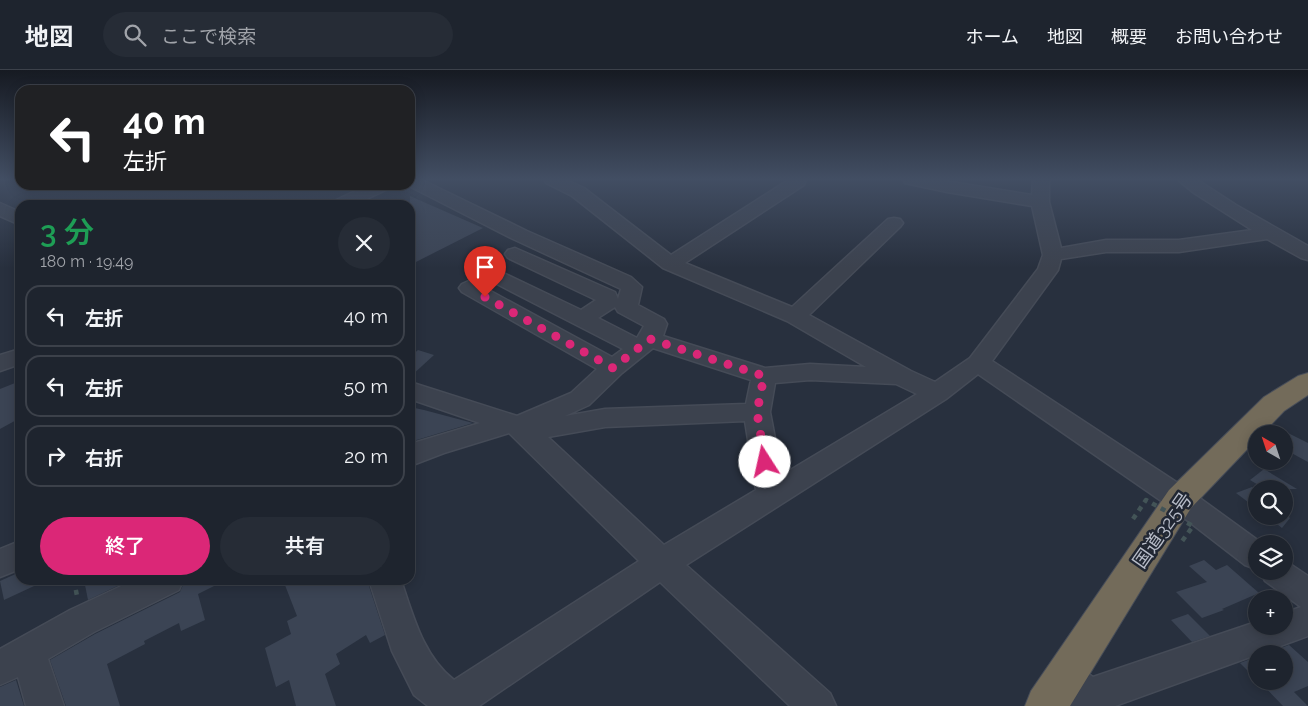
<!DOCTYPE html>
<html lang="ja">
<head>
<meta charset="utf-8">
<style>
  body { margin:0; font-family:Raleway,"Noto Sans JP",sans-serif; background:#262c36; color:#f1f3f6; height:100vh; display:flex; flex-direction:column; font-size:19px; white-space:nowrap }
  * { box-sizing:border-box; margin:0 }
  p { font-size:16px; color:#a1a4aa }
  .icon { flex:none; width:28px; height:28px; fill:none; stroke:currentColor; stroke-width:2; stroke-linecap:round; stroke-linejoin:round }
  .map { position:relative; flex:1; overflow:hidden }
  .sheet { position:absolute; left:15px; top:130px; width:400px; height:385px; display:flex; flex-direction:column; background:#1e242e; border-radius:15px; box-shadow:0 2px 12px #0003,0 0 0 1px #3c414a }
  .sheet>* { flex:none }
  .guide { position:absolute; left:15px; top:15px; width:400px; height:105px; border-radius:15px; box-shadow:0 2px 12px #0003,0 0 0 1px #3c414a; background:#202124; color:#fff; overflow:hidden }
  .needle { width:32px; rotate:321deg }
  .controls { position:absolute; left:1248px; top:355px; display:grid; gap:10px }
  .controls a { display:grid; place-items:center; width:45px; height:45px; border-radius:50%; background:#1e242e; box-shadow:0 2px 12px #0003,0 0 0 1px #3c414a; font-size:25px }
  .pin { position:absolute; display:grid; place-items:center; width:42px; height:42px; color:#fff; margin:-51px -21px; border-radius:50% 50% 50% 0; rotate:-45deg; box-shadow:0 0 5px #0007 }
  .pin .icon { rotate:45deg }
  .me { position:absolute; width:55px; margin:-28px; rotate:350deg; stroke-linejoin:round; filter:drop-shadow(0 0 4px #0008) }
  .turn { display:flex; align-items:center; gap:18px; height:105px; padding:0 25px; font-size:22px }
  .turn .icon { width:65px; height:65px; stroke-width:2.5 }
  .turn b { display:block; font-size:35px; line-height:42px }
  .round { display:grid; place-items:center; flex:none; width:52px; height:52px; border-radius:26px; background:#262c36 }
  .summary { display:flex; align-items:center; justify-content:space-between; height:85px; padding:0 25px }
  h1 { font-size:30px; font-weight:600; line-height:38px; color:#1e9e55 }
  .action { display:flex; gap:10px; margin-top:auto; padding:10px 25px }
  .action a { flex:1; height:58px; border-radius:30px; background:#db2777; color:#fff; font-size:20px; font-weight:600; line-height:58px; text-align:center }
  .action a+a { background:#262c36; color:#f1f3f6 }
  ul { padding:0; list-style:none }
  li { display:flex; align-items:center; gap:15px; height:62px; margin:0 10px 8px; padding:0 15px; border:2px solid #3c414a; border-radius:15px }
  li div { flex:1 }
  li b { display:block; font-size:19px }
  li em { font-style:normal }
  header { display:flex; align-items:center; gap:30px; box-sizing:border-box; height:70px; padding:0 25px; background:#1e242e; border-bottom:1px solid #3c414a }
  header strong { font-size:24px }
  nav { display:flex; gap:28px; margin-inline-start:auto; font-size:18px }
  .search { width:350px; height:45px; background:#262c36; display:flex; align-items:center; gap:12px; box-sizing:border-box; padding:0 18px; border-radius:28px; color:#a1a4aa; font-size:19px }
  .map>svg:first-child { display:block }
  .building { fill:#3b4454 }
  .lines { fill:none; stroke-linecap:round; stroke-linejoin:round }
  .minor-casing { stroke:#454b57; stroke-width:3 }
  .highway-casing { stroke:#474d59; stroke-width:2 }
  .path { stroke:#435457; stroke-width:4.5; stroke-dasharray:5 5; stroke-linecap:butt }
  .minor { fill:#3c424e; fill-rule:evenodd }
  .highway { fill:#736b5a; fill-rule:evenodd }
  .path-bridge { stroke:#435457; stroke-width:4.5; stroke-dasharray:5 5; stroke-linecap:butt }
  .route { stroke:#db2777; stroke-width:9; stroke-dasharray:0 16.2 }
  .labels { text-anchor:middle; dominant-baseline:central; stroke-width:5; stroke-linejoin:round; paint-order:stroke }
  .near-street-label { font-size:19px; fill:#b8bdc9; stroke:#212733 }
</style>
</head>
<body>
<header>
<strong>地図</strong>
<div class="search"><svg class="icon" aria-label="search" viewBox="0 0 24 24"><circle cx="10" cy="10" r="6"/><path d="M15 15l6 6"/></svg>ここで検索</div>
<nav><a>ホーム</a><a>地図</a><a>概要</a><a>お問い合わせ</a></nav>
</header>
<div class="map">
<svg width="1308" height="636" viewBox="0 0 1308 636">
  <rect width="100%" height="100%" fill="#28303e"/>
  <g class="building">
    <path d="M410,126L483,158L410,195Z"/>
    <path d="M418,280L434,285L410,307V287Z"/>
    <path d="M20,311V348L0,359V319Z"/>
    <path d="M410,337L424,340L473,353L410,372Z"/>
    <path d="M1284,361L1308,373V392L1284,379Z"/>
    <path d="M1264,399L1297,419H1265L1250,410Z"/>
    <path d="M1252,417L1256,420V438L1236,423Z"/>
    <path d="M1284,442L1290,448L1282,458L1267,446H1284Z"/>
    <path d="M1204,490L1216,500L1227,495L1259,523L1222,539L1224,540L1202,548L1176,522L1207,512L1189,496Z"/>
    <path d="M20,502V510H47L4,530L0,511Z"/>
    <path d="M84,510H130L88,530Z"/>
    <path d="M185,510H226L198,524L205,550L181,561L179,553L144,571L145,574L107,594L120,636H66L50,590L95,564L180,522Z"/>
    <path d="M283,510H367L385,565L370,573L366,565L336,584L340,594L325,604L336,636H296L289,610L276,617L265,578L291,564L287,551L297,546Z"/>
    <path d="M1188,544L1210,566L1192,572L1171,550Z"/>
    <path d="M1289,575L1308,592V616L1294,622L1308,636H1283L1259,611H1284V584H1265Z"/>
    <path d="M1256,587V609L1240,593Z"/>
    <path d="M16,610L24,636H0V617Z"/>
  </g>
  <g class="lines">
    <defs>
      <g id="minor">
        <path d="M410,109H420L527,161L631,207L642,217L638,235L664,249L667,254L663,266L765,298L810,294L866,297L787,251L663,198L572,126L546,113L544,109H564L584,118L671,185L790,109H806L804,115L685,193L792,237L888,149L894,148L900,149L903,153L900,157L809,245L911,301L935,312L970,288L1038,199L1043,185L1032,136L947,122L905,113L903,109H933L1032,125L1033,109H1049V132L1061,178L1106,170H1179L1252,160L1194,123L1177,109H1196L1236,135L1308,176V190L1301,188L1267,169L1179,182H1106L1061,189L1058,200L992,291L1190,421L1263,474H1256V499L1245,495L1170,437L978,304L946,329L686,495L830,623L836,636H790L660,512L479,636H428L414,625L392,581L369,510H401C413,545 423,586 454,610L639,491L509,363L444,383L410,396V374L480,353L410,329V312L517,346L571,323L597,299L462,222L459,218L462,214L495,199L581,240L596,230L508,188L505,184L508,180L515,178L615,222L618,229L621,219L513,169L407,115H410ZM495,213L623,279L612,287L485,218ZM615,237L618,242L644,256L637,268L598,248ZM653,278L751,310L746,334L605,339L565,346L589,335L622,303ZM810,310L896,314L917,324L782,405L770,342L775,313ZM745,351L756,420L664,475L548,367L605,357Z"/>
        <path d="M368,115H390L388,119L354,135H331L334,131Z"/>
        <path d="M0,133L20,142V155L0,146Z"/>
        <path d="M20,279V294L0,301V285Z"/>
        <path d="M20,471V499L0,507V479Z"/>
        <path d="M1284,490L1308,506V566L1115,636H1070L1052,623L1047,610L1052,597L1065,592L1078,597L1093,607L1256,552V556H1284V543L1301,537L1265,511L1260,501H1284Z"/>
        <path d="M134,510H183L179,520L94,562L48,589L64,636H26L18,607L0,615V579L70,540Z"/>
      </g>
      <path id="highway" d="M1308,303V325L1284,341L1262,364H1256V370L1191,438L1070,636H1025L1031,621L1169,420L1264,327L1298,306Z"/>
    </defs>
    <use href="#minor" class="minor-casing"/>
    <use href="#highway" class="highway-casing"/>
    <path class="path" d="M74,510L77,526"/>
    <use href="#minor" class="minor"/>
    <use href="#highway" class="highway"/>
    <path class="path-bridge" d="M1133,449L1146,430L1193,456L1180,474"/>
  </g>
  <linearGradient id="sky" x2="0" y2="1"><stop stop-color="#161a22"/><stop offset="0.55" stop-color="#424e63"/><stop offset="1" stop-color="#424e63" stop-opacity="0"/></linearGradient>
  <rect width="1308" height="198" fill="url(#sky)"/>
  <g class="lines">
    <path class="route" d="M485,227L613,298L650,269L764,306L757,342L765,392"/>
  </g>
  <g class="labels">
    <g class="near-street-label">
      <text transform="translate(1162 460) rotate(-55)">国道325号</text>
    </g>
  </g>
</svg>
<div class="controls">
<a><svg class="needle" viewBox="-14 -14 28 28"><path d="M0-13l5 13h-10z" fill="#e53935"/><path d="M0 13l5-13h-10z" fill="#a1a4aa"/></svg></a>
<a><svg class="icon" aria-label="search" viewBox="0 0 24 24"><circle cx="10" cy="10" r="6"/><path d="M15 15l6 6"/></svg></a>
<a><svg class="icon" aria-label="layers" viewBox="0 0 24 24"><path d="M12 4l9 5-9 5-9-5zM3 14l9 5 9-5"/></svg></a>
<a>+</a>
<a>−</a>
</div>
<div class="pin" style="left:485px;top:227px;background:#d93025"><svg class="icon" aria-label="arrive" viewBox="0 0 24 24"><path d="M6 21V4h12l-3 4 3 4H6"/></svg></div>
<svg class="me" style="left:765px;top:392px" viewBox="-20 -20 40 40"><circle r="19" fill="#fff"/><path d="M0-13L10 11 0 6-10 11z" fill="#db2777"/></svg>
<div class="guide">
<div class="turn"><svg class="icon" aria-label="left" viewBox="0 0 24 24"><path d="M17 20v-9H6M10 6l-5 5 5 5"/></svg><div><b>40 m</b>左折</div></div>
</div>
<section class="sheet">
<div class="summary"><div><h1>3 分</h1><p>180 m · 19:49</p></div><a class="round"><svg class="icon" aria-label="close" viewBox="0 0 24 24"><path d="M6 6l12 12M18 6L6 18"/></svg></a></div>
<ul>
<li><svg class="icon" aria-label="left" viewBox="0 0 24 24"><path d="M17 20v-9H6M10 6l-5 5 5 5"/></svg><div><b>左折</b></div><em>40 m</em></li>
<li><svg class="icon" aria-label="left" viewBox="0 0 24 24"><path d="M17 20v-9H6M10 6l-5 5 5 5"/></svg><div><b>左折</b></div><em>50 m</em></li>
<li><svg class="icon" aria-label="right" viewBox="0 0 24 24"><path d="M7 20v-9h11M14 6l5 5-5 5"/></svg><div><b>右折</b></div><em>20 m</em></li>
</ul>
<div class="action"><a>終了</a><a>共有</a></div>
</section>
</div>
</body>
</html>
